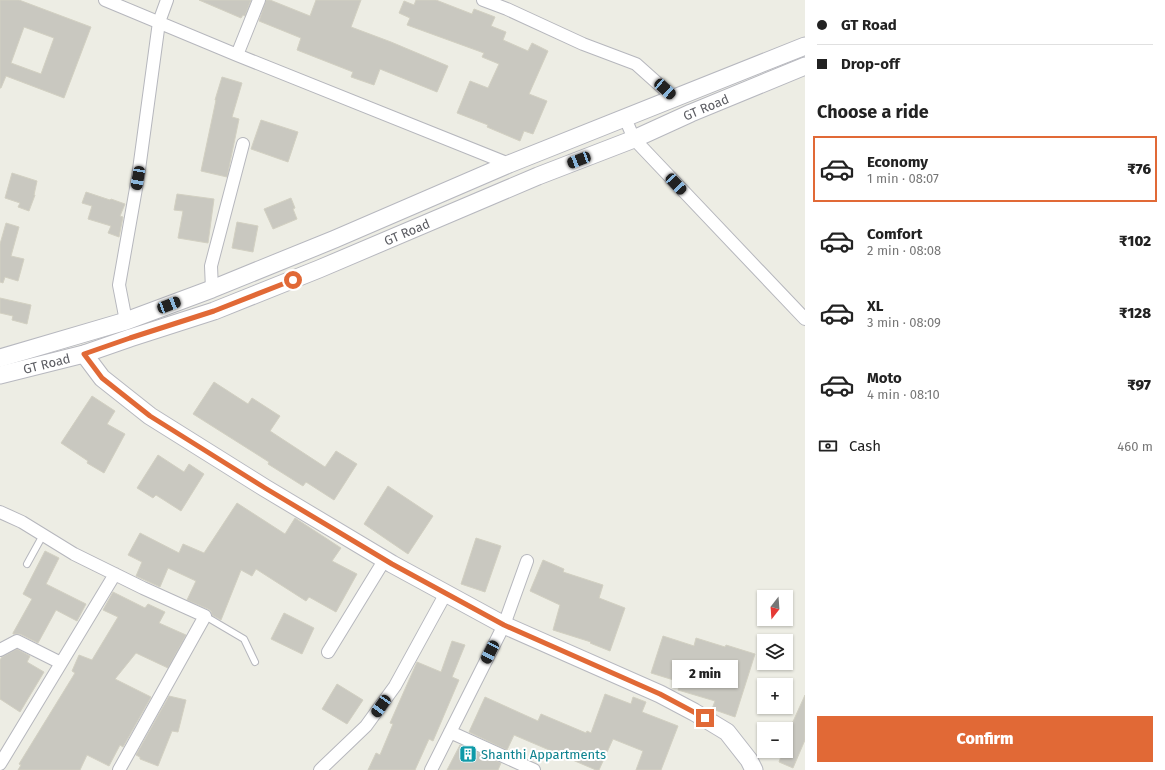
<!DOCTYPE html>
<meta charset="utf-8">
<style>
:root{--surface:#fff;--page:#f2f2f2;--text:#222;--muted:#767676;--line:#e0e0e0;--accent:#e16936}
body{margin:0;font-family:"Fira Sans",sans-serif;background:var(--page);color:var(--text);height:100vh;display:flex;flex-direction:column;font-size:15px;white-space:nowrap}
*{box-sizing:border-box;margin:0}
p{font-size:13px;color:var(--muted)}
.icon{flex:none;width:22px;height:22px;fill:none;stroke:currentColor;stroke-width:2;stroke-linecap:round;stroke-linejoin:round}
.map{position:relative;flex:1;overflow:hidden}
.panel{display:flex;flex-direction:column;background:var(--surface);width:360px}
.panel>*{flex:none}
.guide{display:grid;align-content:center;height:88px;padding:0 12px;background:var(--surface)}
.needle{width:26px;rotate:197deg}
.tools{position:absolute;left:757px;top:590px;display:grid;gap:8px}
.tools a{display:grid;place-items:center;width:36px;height:36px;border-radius:0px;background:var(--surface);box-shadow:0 1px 3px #0004;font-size:20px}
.end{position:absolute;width:18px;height:18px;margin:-9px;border:5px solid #e16936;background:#fff;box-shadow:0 0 0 2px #fff}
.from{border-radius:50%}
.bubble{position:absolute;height:28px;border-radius:0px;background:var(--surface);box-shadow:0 1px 3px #0004;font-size:13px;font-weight:800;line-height:28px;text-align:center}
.car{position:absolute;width:12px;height:24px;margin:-12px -6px;border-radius:5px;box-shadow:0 0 3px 1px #0007;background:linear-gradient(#222 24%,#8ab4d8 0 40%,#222 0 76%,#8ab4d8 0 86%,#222 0)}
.guide b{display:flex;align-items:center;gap:14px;height:38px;font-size:15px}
.guide b+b{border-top:1px solid var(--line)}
.guide i{width:10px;height:10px;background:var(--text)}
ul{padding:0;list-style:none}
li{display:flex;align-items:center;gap:12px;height:66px;margin:0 8px 6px;padding:0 4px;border:2px solid transparent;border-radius:0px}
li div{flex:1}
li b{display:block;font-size:15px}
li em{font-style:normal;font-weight:800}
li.current{border-color:var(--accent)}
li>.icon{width:36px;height:36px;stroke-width:1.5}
h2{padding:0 12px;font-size:18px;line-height:48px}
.pay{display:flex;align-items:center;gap:10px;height:44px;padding:0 12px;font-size:15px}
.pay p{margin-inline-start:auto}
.primary-button{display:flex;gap:8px;margin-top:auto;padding:8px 12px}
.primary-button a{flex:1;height:46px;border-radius:0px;background:var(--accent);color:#fff;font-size:16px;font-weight:800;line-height:46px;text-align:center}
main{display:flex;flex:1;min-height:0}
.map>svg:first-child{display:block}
.building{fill:#c9c8c0;stroke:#d2d0c2;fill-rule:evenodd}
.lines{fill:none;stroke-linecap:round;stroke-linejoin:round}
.lane-casing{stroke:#b6b7bd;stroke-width:8}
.street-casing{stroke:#b6b7bd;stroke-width:14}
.secondary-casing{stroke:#b7b8bf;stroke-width:19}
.lane{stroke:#fff;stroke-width:6}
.street{stroke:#fff;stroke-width:12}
.secondary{stroke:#fff;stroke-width:17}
.route{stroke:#e16936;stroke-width:5}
.labels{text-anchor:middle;stroke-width:4;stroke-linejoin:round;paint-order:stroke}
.street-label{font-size:13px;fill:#5c5d63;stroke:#fff}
.culture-label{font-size:13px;fill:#0d838f;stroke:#fff;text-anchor:start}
</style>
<main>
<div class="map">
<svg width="805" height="770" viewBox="0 0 805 770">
<rect width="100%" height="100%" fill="#edede4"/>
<path class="building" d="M0 0H19L91 27 64 98 6 76 1 88H0ZM24 27 54 38 41 74 11 63Z
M199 0H251L245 16 243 15 241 18Z
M266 0H270L310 16 316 0H361L351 27 391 42 448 66 437 92 380 69 374 85 351 77 353 72 297 50 301 38 259 21Z
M416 0H436L472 14 474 9 495 17 491 26 506 32 503 40 528 51 532 43 548 51 529 94 547 101 533 134 524 131 520 141 487 127 488 125 457 113 470 81 488 88 499 64 482 57 484 53 407 25 410 18 399 13 404 1 414 5Z
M222 77 242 83 232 117 239 119 227 177 201 171 216 100H215Z
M261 120 298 132 288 162 251 149Z
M12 173 37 181 34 195H35L29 211 18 207 20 203 5 198Z
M86 192 110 200 111 199 125 204 120 216 123 217 119 237 108 233 111 226 88 219 92 206 82 203Z
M177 194 214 199 208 243 178 238 183 211 174 210Z
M291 198 295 208 293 209 297 219 273 229 264 209Z
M237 222 258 226 253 252 232 248Z
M6 223 19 227 11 256 24 259 18 281 5 277 3 283 0 282V244Z
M0 298 31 305 27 324 12 320 13 316 0 313Z
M214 382 248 404 252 398 280 416 270 431 325 467 336 451 357 464 334 500 306 482 303 486 268 464 269 462 193 414Z
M92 396 115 411 107 424 125 434 104 473 87 463 88 461 61 443Z
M158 455 184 472 189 464 204 474 181 511 156 495 153 498 137 488Z
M388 486 433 516 408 554 364 524Z
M237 503 285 534 295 518 341 548 332 561 357 574 336 612 309 597 306 601 256 569 252 576 241 570 221 620 212 615 211 611 208 609 187 600 196 581 168 568 160 587 136 576 142 562 128 555 140 533 179 553 183 544 204 553Z
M476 538 501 546 485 592 461 584Z
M45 551 59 558 46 584 86 604 77 621 56 610 38 643 20 634H13V633L32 599 23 594Z
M543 560 564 569 563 572 603 585 599 598 625 608 610 651 590 643 591 642 553 630 560 605 530 591Z
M113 592 145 608 148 604 165 612 159 623 186 635 168 668 136 653 115 679 151 697 123 747 120 745 109 766 87 755 80 770H18L21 765 19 764 75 673 72 671 79 655 92 660 118 617 103 610Z
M284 613 314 628 302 654 271 639Z
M663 636 694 646 696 638 725 647 726 645 755 654 735 717 712 709 715 701 678 690 680 682 651 673Z
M452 641 465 645 452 677 459 680 433 741 429 739 415 770H368L376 753 380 755 393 724 390 723 417 662 441 672Z
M17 649 30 656 27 662 44 672 20 712 0 699V660L2 657Z
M337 684 363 700 347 724 322 709Z
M605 694 631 704 633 697 646 702 642 712 678 726 661 770H636L643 751 613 739 599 770H596L514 735 507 750 469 732 485 697 538 721 541 714 586 733 587 731 591 733Z
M805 695V740L793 768 779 762 783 751H786V737Z
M169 696 186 700 178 732 172 731 158 766 140 759V757L136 755Z
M460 745 501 763 498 770H447Z"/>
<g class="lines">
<defs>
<path id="lane" d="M27 564 43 535
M205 616 244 639 255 662"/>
<path id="street" d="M105 0 237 55 509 164
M483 0 507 9 583 44 636 64 674 98
M237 55 259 0
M625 118 634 139 805 319
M212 289 211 266 243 144
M126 321 119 285 138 177 159 22 167 0
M0 512 22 522 74 554 143 588 205 616 119 770
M0 650 17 641 61 663
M328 652 385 559
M450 732 534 770
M0 764 115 574
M320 770 366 726 395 686 446 593
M431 770 504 625 527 561"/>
<g id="secondary">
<path d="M84 354 102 378 150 416 265 488 392 564 504 625 660 694 694 712 727 732 749 760 754 770"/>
<path d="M0 358 126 321 212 289 335 239 509 164 805 46"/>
<path id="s1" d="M0 375 84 354 130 338 214 311 319 269 538 176 634 139 691 113 805 66"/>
</g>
</defs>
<use href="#lane" class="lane-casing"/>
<use href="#street" class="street-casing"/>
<use href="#secondary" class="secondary-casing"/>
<use href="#lane" class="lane"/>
<use href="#street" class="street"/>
<use href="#secondary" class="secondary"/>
</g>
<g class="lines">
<path class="route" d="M293 280 214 311 130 338 84 354 102 378 150 416 265 488 392 564 504 625 660 694 705 718"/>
</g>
<defs>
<symbol id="building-square" viewBox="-11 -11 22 22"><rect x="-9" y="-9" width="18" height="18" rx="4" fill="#0f9aa8" stroke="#fff"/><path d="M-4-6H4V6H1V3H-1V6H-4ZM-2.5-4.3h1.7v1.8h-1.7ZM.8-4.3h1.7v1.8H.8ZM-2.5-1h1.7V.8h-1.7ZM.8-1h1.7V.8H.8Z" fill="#fff"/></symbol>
</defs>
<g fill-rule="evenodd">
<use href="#building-square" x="458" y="744" width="20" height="20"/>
</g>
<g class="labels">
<g class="street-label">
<text dy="5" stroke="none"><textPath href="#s1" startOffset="756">GT Road</textPath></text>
<text dy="5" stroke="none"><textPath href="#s1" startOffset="432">GT Road</textPath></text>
<text dy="5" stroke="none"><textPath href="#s1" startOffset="48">GT Road</textPath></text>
</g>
<g class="culture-label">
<text x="481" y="759">Shanthi Appartments</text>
</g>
</g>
</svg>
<div class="tools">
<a><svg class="needle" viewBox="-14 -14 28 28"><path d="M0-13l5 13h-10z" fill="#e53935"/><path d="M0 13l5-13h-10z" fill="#767676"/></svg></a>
<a><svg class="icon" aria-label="layers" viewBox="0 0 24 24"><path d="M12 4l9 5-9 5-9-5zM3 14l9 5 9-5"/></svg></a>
<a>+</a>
<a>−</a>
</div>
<i class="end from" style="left:293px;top:280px"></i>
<i class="end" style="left:705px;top:718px"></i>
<div class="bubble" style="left:672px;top:660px;width:66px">2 min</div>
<i class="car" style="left:665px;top:89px;rotate:132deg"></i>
<i class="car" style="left:579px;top:160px;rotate:249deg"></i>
<i class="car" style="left:138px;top:178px;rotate:190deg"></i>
<i class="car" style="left:676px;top:184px;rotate:137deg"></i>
<i class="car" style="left:169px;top:305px;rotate:69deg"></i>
<i class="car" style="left:490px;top:652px;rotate:207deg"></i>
<i class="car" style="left:381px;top:706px;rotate:215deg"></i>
</div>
<section class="panel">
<div class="guide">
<b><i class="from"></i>GT Road</b>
<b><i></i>Drop-off</b>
</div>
<h2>Choose a ride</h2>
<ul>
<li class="current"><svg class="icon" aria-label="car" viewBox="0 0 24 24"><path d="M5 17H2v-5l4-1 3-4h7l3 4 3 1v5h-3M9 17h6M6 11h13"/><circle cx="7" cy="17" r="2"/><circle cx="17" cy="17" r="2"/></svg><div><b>Economy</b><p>1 min · 08:07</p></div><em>₹76</em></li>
<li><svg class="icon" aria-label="car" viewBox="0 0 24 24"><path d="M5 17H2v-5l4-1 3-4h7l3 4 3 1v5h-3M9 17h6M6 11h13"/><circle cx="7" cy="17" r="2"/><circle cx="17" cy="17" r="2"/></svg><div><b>Comfort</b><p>2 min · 08:08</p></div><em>₹102</em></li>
<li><svg class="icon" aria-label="car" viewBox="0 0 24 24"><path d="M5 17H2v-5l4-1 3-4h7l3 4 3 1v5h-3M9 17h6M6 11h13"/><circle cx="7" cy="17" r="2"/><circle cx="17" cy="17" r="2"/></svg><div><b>XL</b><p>3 min · 08:09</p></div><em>₹128</em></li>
<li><svg class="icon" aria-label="car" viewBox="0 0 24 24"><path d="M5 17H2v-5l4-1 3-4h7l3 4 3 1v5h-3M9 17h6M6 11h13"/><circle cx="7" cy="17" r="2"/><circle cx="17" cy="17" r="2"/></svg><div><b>Moto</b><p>4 min · 08:10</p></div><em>₹97</em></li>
</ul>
<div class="pay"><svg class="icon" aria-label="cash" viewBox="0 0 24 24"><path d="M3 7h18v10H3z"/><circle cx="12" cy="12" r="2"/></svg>Cash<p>460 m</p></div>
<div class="primary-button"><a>Confirm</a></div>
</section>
</main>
